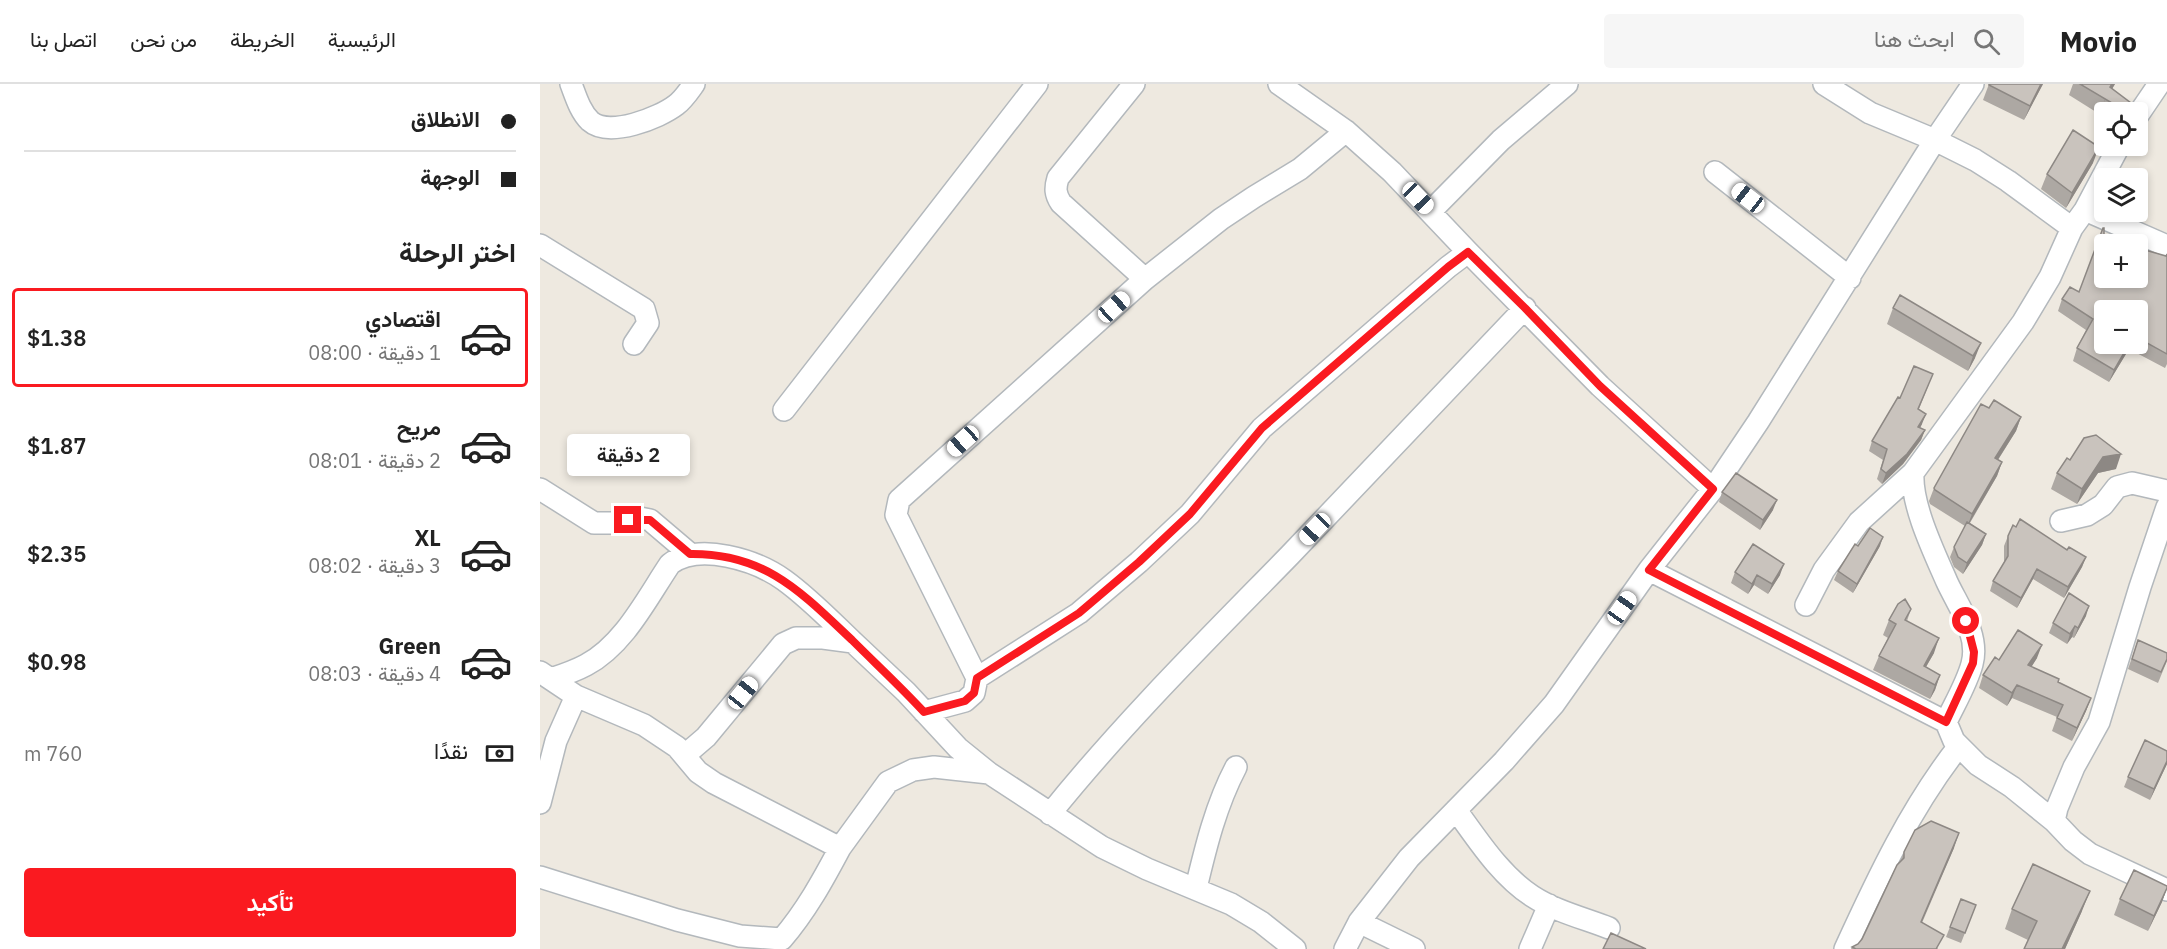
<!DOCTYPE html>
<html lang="ar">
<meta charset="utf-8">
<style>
:root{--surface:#fff;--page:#f6f6f6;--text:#222;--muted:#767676;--line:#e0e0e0;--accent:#fa1a20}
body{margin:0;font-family:"IBM Plex Sans",Vazirmatn,sans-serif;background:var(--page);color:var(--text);direction:rtl;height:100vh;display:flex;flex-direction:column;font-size:22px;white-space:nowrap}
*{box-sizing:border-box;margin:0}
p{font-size:20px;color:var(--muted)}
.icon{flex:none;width:33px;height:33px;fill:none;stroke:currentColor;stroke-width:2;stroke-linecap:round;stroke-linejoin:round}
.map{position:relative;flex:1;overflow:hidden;direction:ltr}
.sheet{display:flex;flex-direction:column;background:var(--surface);width:540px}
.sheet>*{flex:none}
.banner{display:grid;align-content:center;height:132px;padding:0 24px;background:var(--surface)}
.buttons{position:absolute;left:1554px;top:18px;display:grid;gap:12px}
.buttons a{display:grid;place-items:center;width:54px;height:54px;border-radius:6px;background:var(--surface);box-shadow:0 3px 9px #0003;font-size:30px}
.end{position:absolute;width:27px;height:27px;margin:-14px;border:8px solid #fa1a20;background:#fff;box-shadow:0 0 0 3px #fff}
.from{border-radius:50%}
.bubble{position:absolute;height:42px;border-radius:6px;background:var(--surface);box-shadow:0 3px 9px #0003;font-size:20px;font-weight:600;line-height:42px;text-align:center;direction:rtl}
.car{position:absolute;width:18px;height:36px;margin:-18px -9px;border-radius:8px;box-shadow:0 0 4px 2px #0007;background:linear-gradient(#fff 24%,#345 0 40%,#fff 0 76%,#345 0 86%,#fff 0)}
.banner b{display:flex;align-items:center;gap:21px;height:57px;font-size:22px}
.banner b+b{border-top:2px solid var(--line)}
.banner i{width:15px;height:15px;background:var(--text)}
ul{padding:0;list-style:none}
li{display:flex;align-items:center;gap:18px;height:99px;margin:0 12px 9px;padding:0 12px;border:3px solid transparent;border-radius:6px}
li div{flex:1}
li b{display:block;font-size:22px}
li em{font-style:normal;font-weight:600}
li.active{border-color:var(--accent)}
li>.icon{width:54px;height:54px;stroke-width:1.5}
h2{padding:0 24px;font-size:27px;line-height:72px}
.pay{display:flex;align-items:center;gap:15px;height:66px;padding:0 24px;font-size:22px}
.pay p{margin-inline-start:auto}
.cta{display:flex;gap:12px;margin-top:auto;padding:12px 24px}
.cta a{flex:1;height:69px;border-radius:6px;background:var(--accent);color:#fff;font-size:24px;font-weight:600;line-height:69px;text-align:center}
header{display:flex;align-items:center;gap:36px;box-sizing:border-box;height:84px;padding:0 30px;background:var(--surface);border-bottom:2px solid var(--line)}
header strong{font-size:28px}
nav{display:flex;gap:33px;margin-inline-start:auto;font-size:21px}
.search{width:420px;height:54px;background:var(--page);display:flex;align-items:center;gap:15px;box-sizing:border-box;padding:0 21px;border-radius:6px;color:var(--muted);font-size:22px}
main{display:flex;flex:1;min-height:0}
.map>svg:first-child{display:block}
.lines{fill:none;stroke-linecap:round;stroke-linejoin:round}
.minor-casing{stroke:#b3b8bc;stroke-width:24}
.minor{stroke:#fff;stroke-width:21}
.wall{fill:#ada8a3;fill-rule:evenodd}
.shaded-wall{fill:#8d8884}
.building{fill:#c9c3bd;stroke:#8d8884;stroke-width:1.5}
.route{stroke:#fa1a20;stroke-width:8}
</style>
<header>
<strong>Movio</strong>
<div class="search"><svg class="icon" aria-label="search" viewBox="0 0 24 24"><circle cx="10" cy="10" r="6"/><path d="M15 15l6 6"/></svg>ابحث هنا</div>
<nav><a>الرئيسية</a><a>الخريطة</a><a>من نحن</a><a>اتصل بنا</a></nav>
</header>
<main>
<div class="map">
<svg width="1627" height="865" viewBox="0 0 1627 865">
<rect width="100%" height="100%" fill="#eee9e0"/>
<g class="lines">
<defs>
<path id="minor" d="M31 0C36 13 40 27 50 37 69 54 119 34 136 21 143 16 149 7 154 0
M594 0 518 94C515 104 515 110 521 119L605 195
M739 0 806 47 852 88 928 168 1060 302 1173 405
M1284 0 1330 29 1395 56 1435 76 1468 97 1532 144 1545 126 1579 62
M1598 31 1619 0
M1175 88 1310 194
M1545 126 1627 162
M891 127 961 56 1027 0
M0 161 104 225 108 239 94 260
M244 326 497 0
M0 405 54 439H71L100 434 110 436 150 470
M1521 437 1547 431 1563 421 1577 403 1592 399 1627 407
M1109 486 1406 638C1415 619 1427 599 1432 580 1440 551 1418 522 1407 498 1394 468 1371 421 1373 389L1483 238 1510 193 1532 144
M1266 521 1284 486 1319 438 1373 389
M0 588 36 612 104 641 137 663 158 688 174 699 300 764 348 698 373 686 394 683 449 689
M437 594 539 529 599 478 650 430 722 344 908 183 928 168
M11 595C23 591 35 587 46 581 84 561 107 514 130 480 159 458 216 476 244 496 269 514 291 537 313 558
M384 628 425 617 434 609 437 594 356 431 359 416 605 195 681 135 714 113 760 85 806 47
M1406 638 1414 657 1438 681 1472 703 1514 737 1533 757 1550 770 1627 806
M145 671 166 653 243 560 256 554H283L313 558 366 608 418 664 449 689 562 763 607 785 691 820 721 838 755 865
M0 719 16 657 36 612
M916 726C938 756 960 791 992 812 1015 827 1043 834 1069 844
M510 730C584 638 668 555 750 471 829 389 906 306 985 224
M1514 737 1517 724 1534 683 1559 638 1600 503 1627 423
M0 793 137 836 200 852 242 855C266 827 283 796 300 764
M656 804C666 762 676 721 696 683
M819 838 874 865
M805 865 819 838 869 774 964 677 1014 620 1109 486 1173 405 1218 338 1395 56 1433 0
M990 865 1009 821
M1305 865C1337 795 1371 723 1419 662"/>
</defs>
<use href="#minor" class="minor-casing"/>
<use href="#minor" class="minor"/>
</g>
<path class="wall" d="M1449 0H1503L1484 36 1443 16Z
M1533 0H1575L1572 5 1590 28H1564V33L1529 11Z
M1553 79 1526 124 1501 105 1507 90Z
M1627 170V280L1625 284 1589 265 1569 298 1533 277 1537 264 1546 246 1518 227 1522 215 1539 208 1564 194 1626 172ZM1598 226V260H1564Z
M1360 211 1435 274 1428 287 1347 240 1353 224Z
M1389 300 1379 325 1382 340 1380 344 1385 346 1381 356 1363 380 1342 400 1337 395 1343 376 1329 367 1332 357 1360 314Z
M1449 324 1481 333 1476 347 1458 376 1462 378 1457 392 1430 439 1446 450 1442 461 1423 490 1414 483 1410 473 1414 463 1425 442 1390 420 1389 417 1394 404Z
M1530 376 1576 385 1558 389 1537 420 1511 405 1517 389Z
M1182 408 1233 426 1220 446 1179 418Z
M1468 452 1527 466 1546 473 1542 483 1524 514 1493 495 1477 524 1450 507 1453 497 1464 478V462Z
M1340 462 1313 509 1294 496 1298 487Z
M1195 488 1240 491 1228 510 1214 501 1208 510 1191 499Z
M1371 525 1367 537 1394 569 1386 583 1400 591 1395 606 1390 615 1333 586 1339 572 1348 554 1343 551 1349 536Z
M1546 532 1534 554 1532 553 1527 560 1509 549 1513 539Z
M1598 556 1627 577 1618 599 1588 585Z
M1497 574 1491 583 1518 598 1551 614 1546 627 1532 657 1512 647 1517 633 1472 614 1467 622 1439 604 1443 591 1459 576Z
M1627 667V680L1610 716 1584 703 1588 693Z
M1414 764 1382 839 1398 865H1311L1312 863 1318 860 1322 855 1360 778 1364 768Z
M1627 804 1622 818 1608 847 1574 831 1580 815Z
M1421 815 1436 821 1421 859 1406 853Z
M1472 825 1542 827 1525 865H1484L1488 856 1465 845Z"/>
<path class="shaded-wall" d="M1501 0H1503L1484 36 1490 22Z
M1572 0H1575L1564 18 1570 3Z
M1559 63 1553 79 1526 124 1532 109Z
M1441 259 1435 274 1428 287 1433 272Z
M1589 260H1590L1589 265 1569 298 1574 286Z
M1386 330 1382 340 1375 353 1378 343Z
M1481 333 1476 347 1450 388 1455 374Z
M1385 346 1381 356 1363 380 1342 400 1346 389Z
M1581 370 1576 385 1558 389 1537 420 1542 405 1563 373Z
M1462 378 1457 392 1427 443 1432 430Z
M1237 416 1233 426 1220 446 1223 436Z
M1446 450 1442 461 1423 490 1427 479Z
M1343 453 1340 462 1313 509 1317 500Z
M1546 473 1542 483 1524 514 1528 503Z
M1244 480 1240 491 1228 510 1232 500Z
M1497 485 1493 495 1477 524 1481 514Z
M1217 491 1214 501 1208 510 1212 500Z
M1549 522 1546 532 1534 554 1538 544Z
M1535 542 1532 553 1527 560 1530 550Z
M1399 554 1394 569 1380 593 1384 582Z
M1502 561 1497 574 1484 595 1488 581Z
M1400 591 1395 606 1390 615 1395 601Z
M1477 601 1472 614 1467 622 1472 609Z
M1551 614 1546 627 1532 657 1537 644Z
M1627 677V680L1610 716 1614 705Z
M1419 749 1414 764 1375 853 1381 838Z
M1627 804 1622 818 1608 847 1614 832Z
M1550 807 1542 827 1525 865H1522Z"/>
<path class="building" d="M1449 0H1501L1490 22 1449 1Z
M1540 0H1572L1570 3 1591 19 1592 22 1587 28Z
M1533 46 1559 63 1532 109 1507 90Z
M1563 144H1564V159L1568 160H1564V194H1598V164L1626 172 1627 170V270L1598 254V226H1564V260H1589L1574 286 1537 264 1553 235 1522 215 1530 203 1539 208Z
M1360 211 1441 259 1433 272 1353 224Z
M1374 282 1393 290 1378 325 1386 330 1378 343 1385 346 1367 370 1346 389 1341 385 1347 365 1332 357 1358 313 1360 314Z
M1454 316 1481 333 1455 374 1462 378 1432 430 1395 406 1394 404 1441 320 1449 324Z
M1556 351 1581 370 1563 373 1542 405 1517 389 1527 374 1530 376 1544 354Z
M1196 389 1237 416 1223 436 1182 408Z
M1480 435 1527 466 1529 463 1546 473 1528 503 1497 485 1481 514 1453 497 1468 472V452L1473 441 1476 443Z
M1427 438 1446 450 1427 479 1418 473 1414 463Z
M1330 444 1343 453 1317 500 1298 487 1315 460 1318 462Z
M1213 460 1244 480 1232 500 1217 491 1212 500 1195 488Z
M1529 509 1549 522 1538 544 1535 542 1530 550 1513 539Z
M1365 515 1371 525 1365 536 1399 554 1384 582 1400 591 1395 601 1339 572 1356 540 1349 536 1358 520Z
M1478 546 1502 561 1488 581 1519 595 1518 598 1551 614 1537 644 1517 634 1523 621 1477 601 1472 609 1443 591 1455 573 1459 576Z
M1598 556 1627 569V575L1621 588 1592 575Z
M1605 656 1627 667V677L1614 705 1588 693Z
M1391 737 1419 749 1381 838 1404 851 1396 865H1316L1312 863 1318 860 1322 855 1357 781 1364 774V768L1375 746Z
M1493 780 1550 807 1522 865H1484L1497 837 1472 825Z
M1594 786 1627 802V804L1614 832 1580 815Z
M1421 815 1436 821 1425 849 1410 843Z
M1071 849 1106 865H1063Z"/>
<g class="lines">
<path class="route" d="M88 436H110L150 470C225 469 261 508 312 556 336 580 361 603 384 628L425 617 434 609 437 594 539 529 599 478 650 430 722 344 908 183 928 168 985 224 1060 302 1173 405 1109 486 1406 638 1433 579 1434 568 1426 537"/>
</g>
</svg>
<div class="buttons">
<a><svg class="icon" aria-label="locate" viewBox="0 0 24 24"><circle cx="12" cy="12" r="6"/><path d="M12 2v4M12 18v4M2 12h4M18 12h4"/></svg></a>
<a><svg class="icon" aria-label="layers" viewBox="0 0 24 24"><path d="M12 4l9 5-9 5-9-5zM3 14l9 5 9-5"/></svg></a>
<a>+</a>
<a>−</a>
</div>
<i class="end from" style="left:1426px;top:537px"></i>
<i class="end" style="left:88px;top:436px"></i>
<div class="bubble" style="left:27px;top:350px;width:123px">2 دقيقة</div>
<i class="car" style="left:878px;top:114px;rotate:136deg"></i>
<i class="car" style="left:1208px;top:114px;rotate:308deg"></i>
<i class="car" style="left:574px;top:223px;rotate:48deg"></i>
<i class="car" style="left:423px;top:357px;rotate:228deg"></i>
<i class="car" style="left:775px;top:445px;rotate:224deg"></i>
<i class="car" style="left:1082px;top:524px;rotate:35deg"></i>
<i class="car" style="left:203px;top:609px;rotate:39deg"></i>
</div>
<section class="sheet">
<div class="banner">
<b><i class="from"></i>الانطلاق</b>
<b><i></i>الوجهة</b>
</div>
<h2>اختر الرحلة</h2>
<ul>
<li class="active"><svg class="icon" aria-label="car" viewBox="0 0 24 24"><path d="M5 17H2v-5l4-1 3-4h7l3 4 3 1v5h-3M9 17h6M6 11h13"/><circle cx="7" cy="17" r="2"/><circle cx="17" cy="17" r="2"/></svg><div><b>اقتصادي</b><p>1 دقيقة · 08:00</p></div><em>$1.38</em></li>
<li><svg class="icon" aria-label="car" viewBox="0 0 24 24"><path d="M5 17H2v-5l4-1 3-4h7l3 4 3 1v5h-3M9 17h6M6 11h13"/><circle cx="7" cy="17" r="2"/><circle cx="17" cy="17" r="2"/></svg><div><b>مريح</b><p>2 دقيقة · 08:01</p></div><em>$1.87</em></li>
<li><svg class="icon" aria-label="car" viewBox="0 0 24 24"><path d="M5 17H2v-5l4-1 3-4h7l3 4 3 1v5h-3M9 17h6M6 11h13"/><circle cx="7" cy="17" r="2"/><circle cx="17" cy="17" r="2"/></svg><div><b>XL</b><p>3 دقيقة · 08:02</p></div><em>$2.35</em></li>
<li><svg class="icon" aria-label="car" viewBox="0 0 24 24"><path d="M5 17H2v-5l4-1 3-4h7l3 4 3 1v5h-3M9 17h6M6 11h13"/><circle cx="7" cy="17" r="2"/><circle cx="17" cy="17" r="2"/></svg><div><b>Green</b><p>4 دقيقة · 08:03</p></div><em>$0.98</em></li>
</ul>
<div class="pay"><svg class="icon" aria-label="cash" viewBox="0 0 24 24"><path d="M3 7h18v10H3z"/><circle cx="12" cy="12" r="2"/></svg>نقدًا<p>760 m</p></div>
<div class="cta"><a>تأكيد</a></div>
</section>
</main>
